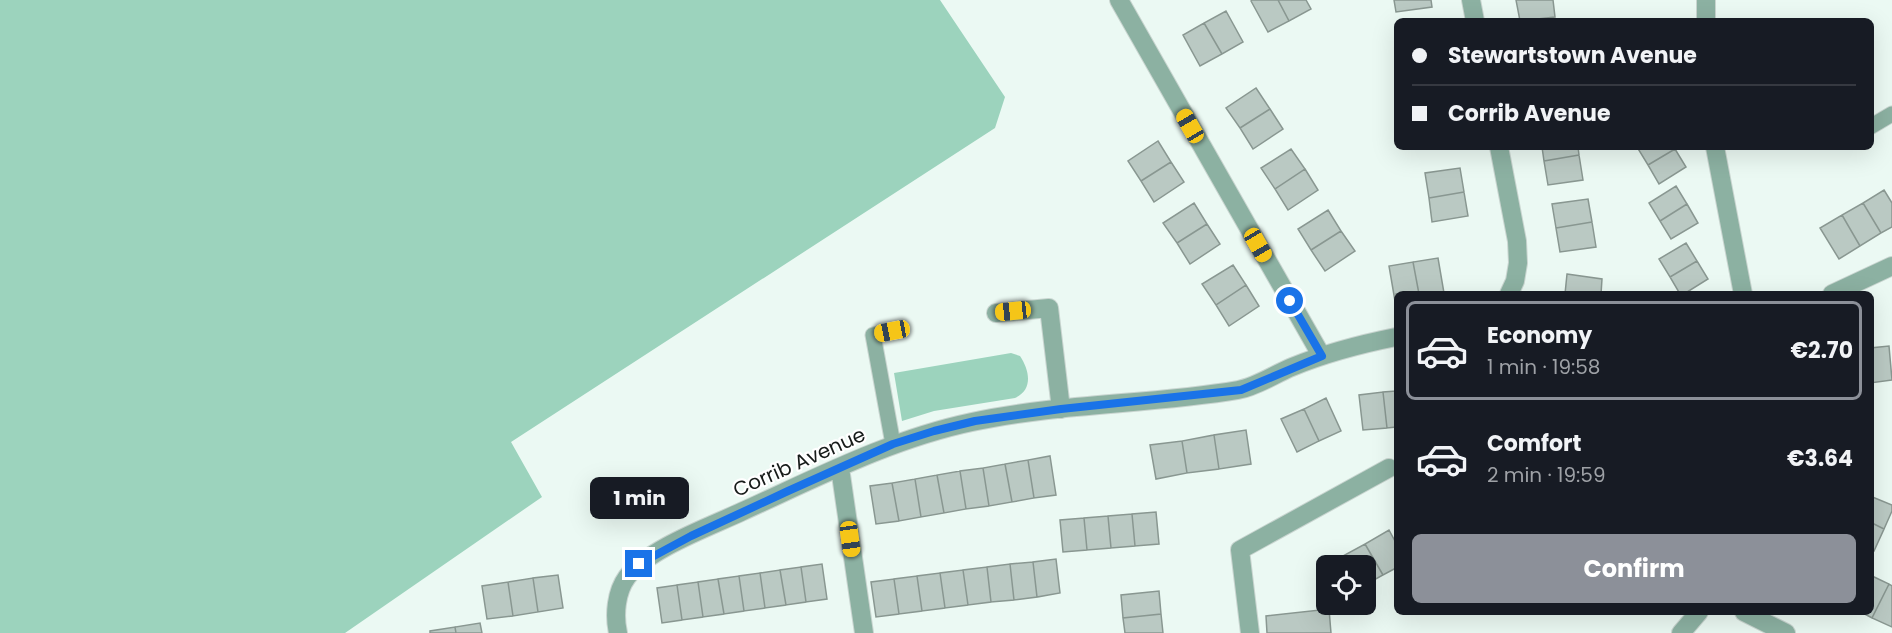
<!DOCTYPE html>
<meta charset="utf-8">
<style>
:root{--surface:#171b24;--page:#242831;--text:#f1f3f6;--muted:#9ea1a6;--line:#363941;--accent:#8c9099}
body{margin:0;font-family:Poppins,sans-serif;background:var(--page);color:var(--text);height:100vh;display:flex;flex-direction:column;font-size:22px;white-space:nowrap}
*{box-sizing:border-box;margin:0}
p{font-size:20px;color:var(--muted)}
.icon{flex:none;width:33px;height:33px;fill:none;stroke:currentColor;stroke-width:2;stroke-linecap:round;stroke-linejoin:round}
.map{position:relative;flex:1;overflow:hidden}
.sheet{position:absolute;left:1394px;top:291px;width:480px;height:324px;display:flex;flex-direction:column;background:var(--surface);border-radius:9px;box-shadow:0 6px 24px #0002}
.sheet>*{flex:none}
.hud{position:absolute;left:1394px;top:18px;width:480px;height:132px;border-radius:9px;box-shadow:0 6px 24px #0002;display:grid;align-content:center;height:132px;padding:0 18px;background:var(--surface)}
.buttons{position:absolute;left:1316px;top:555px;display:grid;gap:12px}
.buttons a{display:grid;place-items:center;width:60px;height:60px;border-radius:9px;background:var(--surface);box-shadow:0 6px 24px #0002;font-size:30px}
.end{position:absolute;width:27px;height:27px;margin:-14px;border:8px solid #1a73e8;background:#fff;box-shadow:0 0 0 3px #fff}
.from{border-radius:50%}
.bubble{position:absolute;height:42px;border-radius:9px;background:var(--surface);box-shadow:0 6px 24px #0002;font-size:20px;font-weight:700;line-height:42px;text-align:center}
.car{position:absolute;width:18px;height:36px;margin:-18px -9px;border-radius:8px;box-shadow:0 0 4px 2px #0007;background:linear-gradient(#f5c518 24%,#345 0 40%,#f5c518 0 76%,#345 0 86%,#f5c518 0)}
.hud b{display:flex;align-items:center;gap:21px;height:57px;font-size:22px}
.hud b+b{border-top:2px solid var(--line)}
.hud i{width:15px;height:15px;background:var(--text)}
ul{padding:10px 0 0;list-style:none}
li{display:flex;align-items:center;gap:18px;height:99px;margin:0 12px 9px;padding:0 6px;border:3px solid transparent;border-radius:9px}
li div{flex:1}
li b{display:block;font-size:22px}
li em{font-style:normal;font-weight:700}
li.on{border-color:var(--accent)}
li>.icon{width:54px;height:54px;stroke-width:1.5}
.action{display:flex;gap:12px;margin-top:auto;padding:12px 18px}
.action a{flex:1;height:69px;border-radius:9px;background:var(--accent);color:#fff;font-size:24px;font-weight:700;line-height:69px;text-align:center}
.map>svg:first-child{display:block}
.green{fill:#9cd3bd}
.building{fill:#bac9c3;stroke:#899791;stroke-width:1.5}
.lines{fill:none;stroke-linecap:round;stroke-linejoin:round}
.service-casing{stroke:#c9d5d0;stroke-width:17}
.minor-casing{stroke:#c9d5d0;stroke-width:20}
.service{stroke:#8cb1a2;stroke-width:15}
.minor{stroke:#8cb1a2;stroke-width:18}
.route{stroke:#1a73e8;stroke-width:8}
.labels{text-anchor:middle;stroke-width:4.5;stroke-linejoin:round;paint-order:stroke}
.street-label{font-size:20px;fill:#161b19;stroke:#fff}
</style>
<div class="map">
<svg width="1892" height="633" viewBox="0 0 1892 633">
<rect width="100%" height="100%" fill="#ebf9f3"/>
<path class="green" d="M0 0H940L1005 97 995 128 511 442 542 497 345 633H0Z
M1011 353 1020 356C1030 371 1033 390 1015 398L934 411 902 421 894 373Z"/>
<path class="building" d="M1252 0H1278L1289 21 1268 32 1251 1Z
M1278 0H1306L1311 9 1289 21Z
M1394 0H1431L1432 7 1396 12Z
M1516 0H1553L1555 17 1520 21Z
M1226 11 1243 42 1222 54 1204 23Z
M1204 23 1222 54 1200 66 1183 35Z
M1256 88 1270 109 1240 128 1226 108Z
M1270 109 1283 129 1253 149 1240 128Z
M1158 141 1171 162 1141 181 1128 161Z
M1542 147H1578L1579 155 1544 161Z
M1637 147H1674L1675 149 1648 165Z
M1291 149 1305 169 1275 189 1261 168Z
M1675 149 1686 167 1659 184 1648 165Z
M1579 155 1583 180 1548 185 1544 161Z
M1171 162 1184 182 1154 202 1141 181Z
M1460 168 1464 192 1429 198 1425 173Z
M1305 169 1318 190 1288 210 1275 189Z
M1676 186 1687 204 1660 221 1649 203Z
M1884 190 1892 203V227L1881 233 1863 203Z
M1464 192 1468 216 1432 222 1429 198Z
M1588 199 1592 222 1556 228 1552 204Z
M1194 203 1207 224 1177 243 1163 223Z
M1863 203 1881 233 1860 246 1842 215Z
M1687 204 1698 223 1671 239 1660 221Z
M1328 210 1341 231 1311 250 1298 229Z
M1842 215 1860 246 1839 259 1820 228Z
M1592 222 1596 247 1560 252 1556 228Z
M1207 224 1220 244 1190 264 1177 243Z
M1341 231 1355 251 1325 271 1311 250Z
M1686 243 1697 261 1670 277 1659 259Z
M1438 258 1444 293 1419 294 1413 262Z
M1697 261 1708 279 1684 294H1680L1670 277Z
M1413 262 1419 294H1396L1395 301 1389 266Z
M1233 265 1246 285 1216 305 1202 284Z
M1567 274 1602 279 1601 294H1565Z
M1246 285 1259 306 1229 326 1216 305Z
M1889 346 1892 380 1870 383V348Z
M1396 391V427L1387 428 1383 392Z
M1383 392 1387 428 1363 430 1359 395Z
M1326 398 1341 431 1319 441 1304 409Z
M1304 409 1319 441 1297 452 1281 419Z
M1246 430 1251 464 1219 469 1214 435Z
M1214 435 1219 469 1187 473 1182 441Z
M1182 441 1187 473 1156 479 1150 445Z
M1050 456 1056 495 1034 498 1028 460Z
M1028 460 1034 498 1012 502 1005 464Z
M1005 464 1012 502 989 506 983 468Z
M983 468 989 506 966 509 960 471Z
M960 471 966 509 944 513 937 475Z
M937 475 944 513 921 517 915 479Z
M915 479 921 517 899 521 892 483Z
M892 483 899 521 876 524 870 486Z
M1870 496 1892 505V511L1884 529 1870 522Z
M1156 512 1159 544 1135 546 1132 514Z
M1132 514 1135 546 1111 548 1108 516Z
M1108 516 1111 548 1087 550 1084 518Z
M1084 518 1087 550 1063 552 1060 520Z
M1870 522 1884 529 1874 551 1870 549Z
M1389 530 1396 543V568L1383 575 1365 544Z
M1365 544 1383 575 1365 585V566H1345L1341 557Z
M1341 557 1345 566H1326V587L1317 571Z
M1056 559 1060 593 1037 597 1033 562Z
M1033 562 1037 597 1014 600 1010 564Z
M822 564 827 599 806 602 801 567Z
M1010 564 1014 600 991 602 987 567Z
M801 567 806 602 786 605 780 570Z
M987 567 991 602 968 605 963 570Z
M780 570 786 605 765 608 760 573Z
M963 570 968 605 945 608 940 573Z
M760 573 765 608 744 611 739 576Z
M940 573 945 608 922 611 917 576Z
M558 575 563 608 538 612 533 578Z
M1870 575 1889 584 1872 618 1861 612H1870Z
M739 576 744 611 724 614 718 579Z
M917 576 922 611 899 614 894 579Z
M533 578 538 612 513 616 508 582Z
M718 579 724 614 703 617 698 582Z
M894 579 899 614 876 617 871 582Z
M508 582 513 616 487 619 482 586Z
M698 582 703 617 682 620 677 585Z
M1889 584 1892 586V627L1872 618Z
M677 585 682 620 662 623 657 588Z
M1159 591 1161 614 1123 618 1121 595Z
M1329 609 1331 633H1267L1266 616Z
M1161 614 1163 633H1125L1123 618Z
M480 623 482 633H456L455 627Z
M455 627 456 633H430V631Z"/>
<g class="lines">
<defs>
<path id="service" d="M1870 127 1892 114
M892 331 873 335 893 444"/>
<path id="minor" d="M1119 0 1321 355
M1471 0 1475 21
M1706 0V21
M1499 147 1517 241 1518 263 1515 281 1509 294
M1715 147 1743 294
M1832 294 1892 266
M996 313 1049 308 1061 409
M840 468 864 633
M1744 612 1786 633
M618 633C614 615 616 592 627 577 648 549 709 527 741 512 816 478 891 439 972 422 1060 403 1150 405 1238 390 1256 387 1275 374 1292 367 1326 353 1361 344 1396 337
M1250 633 1240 550 1389 468
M1681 633 1699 612"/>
</defs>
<use href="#service" class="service-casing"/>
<use href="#minor" class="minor-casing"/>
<use href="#service" class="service"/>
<use href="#minor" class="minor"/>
</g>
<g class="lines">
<path class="route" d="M639 564 691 536 788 491 893 444 934 431 975 421 1061 409 1241 390 1322 356 1290 301"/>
</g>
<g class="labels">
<g class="street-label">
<text transform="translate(799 462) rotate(-24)" y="7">Corrib Avenue</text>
</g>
</g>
</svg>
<div class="buttons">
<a><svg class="icon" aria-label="locate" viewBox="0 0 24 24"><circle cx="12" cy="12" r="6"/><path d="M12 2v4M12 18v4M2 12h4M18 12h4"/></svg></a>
</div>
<i class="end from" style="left:1290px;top:301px"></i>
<i class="end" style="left:639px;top:564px"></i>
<div class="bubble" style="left:590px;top:477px;width:99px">1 min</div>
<i class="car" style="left:1190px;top:126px;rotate:330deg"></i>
<i class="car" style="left:1258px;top:245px;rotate:150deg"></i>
<i class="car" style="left:1013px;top:311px;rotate:264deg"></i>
<i class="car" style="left:892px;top:331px;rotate:259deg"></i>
<i class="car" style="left:850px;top:539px;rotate:172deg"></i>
<div class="hud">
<b><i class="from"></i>Stewartstown Avenue</b>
<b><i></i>Corrib Avenue</b>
</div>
<section class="sheet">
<ul>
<li class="on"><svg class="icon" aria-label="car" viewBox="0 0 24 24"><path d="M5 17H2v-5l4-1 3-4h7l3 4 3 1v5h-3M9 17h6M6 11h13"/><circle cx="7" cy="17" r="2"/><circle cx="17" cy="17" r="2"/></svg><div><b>Economy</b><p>1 min · 19:58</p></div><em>€2.70</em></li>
<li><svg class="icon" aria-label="car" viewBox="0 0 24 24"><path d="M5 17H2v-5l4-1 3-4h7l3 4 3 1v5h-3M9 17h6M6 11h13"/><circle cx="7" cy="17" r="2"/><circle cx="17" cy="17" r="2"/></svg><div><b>Comfort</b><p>2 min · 19:59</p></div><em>€3.64</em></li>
</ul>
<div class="action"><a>Confirm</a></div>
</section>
</div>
